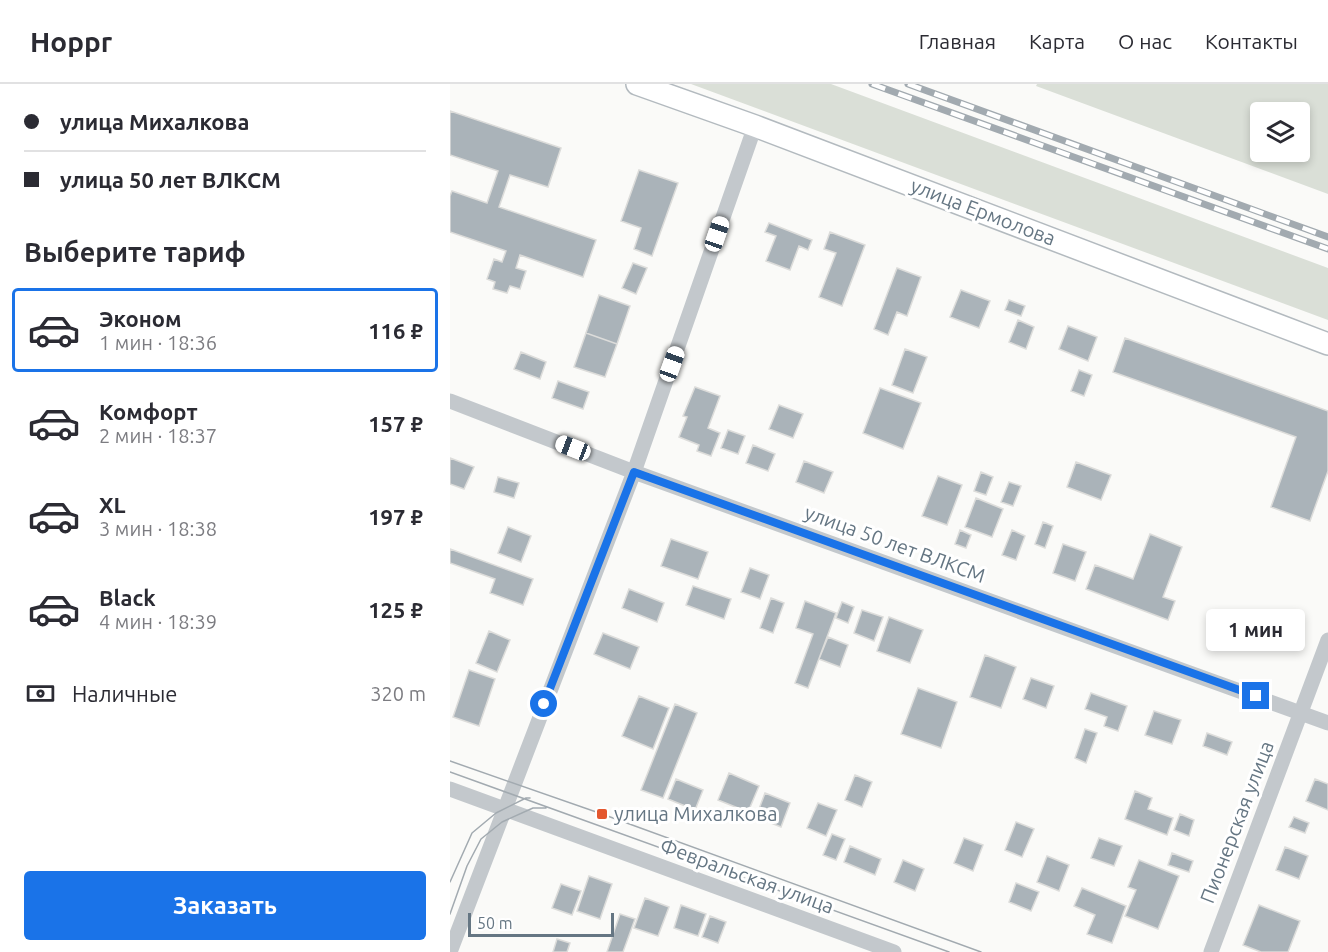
<!DOCTYPE html>
<html lang="ru">
<meta charset="utf-8">
<style>
:root{--surface:#fff;--page:#f2f2f3;--text:#2b2b33;--muted:#7c7c81;--line:#e1e1e2;--accent:#1a73e8}
body{margin:0;font-family:Ubuntu,sans-serif;background:var(--page);color:var(--text);height:100vh;display:flex;flex-direction:column;font-size:22px;white-space:nowrap}
*{box-sizing:border-box;margin:0}
p{font-size:20px;color:var(--muted)}
.icon{flex:none;width:33px;height:33px;fill:none;stroke:currentColor;stroke-width:2;stroke-linecap:round;stroke-linejoin:round}
.map{position:relative;flex:1;overflow:hidden}
.details{display:flex;flex-direction:column;background:var(--surface);width:450px}
.details>*{flex:none}
.hud{display:grid;align-content:center;height:132px;padding:0 24px;background:var(--surface)}
.fabs{position:absolute;left:800px;top:18px;display:grid;gap:12px}
.fabs a{display:grid;place-items:center;width:60px;height:60px;border-radius:6px;background:var(--surface);box-shadow:0 3px 9px #0003;font-size:30px}
.scale{position:absolute;left:18px;bottom:15px;width:146px;box-sizing:border-box;padding-left:6px;border:3px solid #657683;border-top:0;font-size:16px;line-height:21px;white-space:nowrap;color:#657683;-webkit-text-stroke:4px #fff;paint-order:stroke}
.end{position:absolute;width:27px;height:27px;margin:-14px;border:8px solid #1a73e8;background:#fff;box-shadow:0 0 0 3px #fff}
.from{border-radius:50%}
.bubble{position:absolute;height:42px;border-radius:6px;background:var(--surface);box-shadow:0 3px 9px #0003;font-size:20px;font-weight:700;line-height:42px;text-align:center}
.car{position:absolute;width:18px;height:36px;margin:-18px -9px;border-radius:8px;box-shadow:0 0 4px 2px #0007;background:linear-gradient(#fff 24%,#345 0 40%,#fff 0 76%,#345 0 86%,#fff 0)}
.hud b{display:flex;align-items:center;gap:21px;height:57px;font-size:22px}
.hud b+b{border-top:2px solid var(--line)}
.hud i{width:15px;height:15px;background:var(--text)}
ul{padding:0;list-style:none}
li{display:flex;align-items:center;gap:18px;height:84px;margin:0 12px 9px;padding:0 12px;border:3px solid transparent;border-radius:6px}
li div{flex:1}
li b{display:block;font-size:22px}
li em{font-style:normal;font-weight:700}
li.current{border-color:var(--accent)}
li>.icon{width:54px;height:54px;stroke-width:1.5}
h2{padding:0 24px;font-size:27px;line-height:72px}
.pay{display:flex;align-items:center;gap:15px;height:66px;padding:0 24px;font-size:22px}
.pay p{margin-inline-start:auto}
.action{display:flex;gap:12px;margin-top:auto;padding:12px 24px}
.action a{flex:1;height:69px;border-radius:6px;background:var(--accent);color:#fff;font-size:24px;font-weight:700;line-height:69px;text-align:center}
header{display:flex;align-items:center;gap:36px;box-sizing:border-box;height:84px;padding:0 30px;background:var(--surface);border-bottom:2px solid var(--line)}
header strong{font-size:28px}
nav{display:flex;gap:33px;margin-inline-start:auto;font-size:21px}
main{display:flex;flex:1;min-height:0}
.map>svg:first-child{display:block}
.green{fill:#dadfd7;fill-rule:evenodd}
.building{fill:#aab3b9;stroke:#dcdcda;stroke-width:1.5}
.lines{fill:none;stroke-linecap:round;stroke-linejoin:round}
.secondary-casing{stroke:#b3babf;stroke-width:24}
.street{stroke:#c3c8cc;stroke-width:15}
.secondary{stroke:#fff;stroke-width:21}
.tram{stroke:#a2aab0;stroke-width:1.5}
.rail-casing{stroke:#a2aab0;stroke-width:7}
.rail{stroke:#fff;stroke-width:4.5;stroke-dasharray:14;stroke-linecap:butt}
.route{stroke:#1a73e8;stroke-width:8}
.poi-dot{fill:#e4572e;stroke:#fff;stroke-width:2}
.labels{text-anchor:middle;stroke-width:6;stroke-linejoin:round;paint-order:stroke}
.street-label{font-size:20px;fill:#657683;stroke:#fff}
.poi-label{font-size:20px;fill:#657683;stroke:#fff;text-anchor:start}
</style>
<header>
<strong>Hoppr</strong>
<nav><a>Главная</a><a>Карта</a><a>О нас</a><a>Контакты</a></nav>
</header>
<main>
<section class="details">
<div class="hud">
<b><i class="from"></i>улица Михалкова</b>
<b><i></i>улица 50 лет ВЛКСМ</b>
</div>
<h2>Выберите тариф</h2>
<ul>
<li class="current"><svg class="icon" aria-label="car" viewBox="0 0 24 24"><path d="M5 17H2v-5l4-1 3-4h7l3 4 3 1v5h-3M9 17h6M6 11h13"/><circle cx="7" cy="17" r="2"/><circle cx="17" cy="17" r="2"/></svg><div><b>Эконом</b><p>1 мин · 18:36</p></div><em>116 ₽</em></li>
<li><svg class="icon" aria-label="car" viewBox="0 0 24 24"><path d="M5 17H2v-5l4-1 3-4h7l3 4 3 1v5h-3M9 17h6M6 11h13"/><circle cx="7" cy="17" r="2"/><circle cx="17" cy="17" r="2"/></svg><div><b>Комфорт</b><p>2 мин · 18:37</p></div><em>157 ₽</em></li>
<li><svg class="icon" aria-label="car" viewBox="0 0 24 24"><path d="M5 17H2v-5l4-1 3-4h7l3 4 3 1v5h-3M9 17h6M6 11h13"/><circle cx="7" cy="17" r="2"/><circle cx="17" cy="17" r="2"/></svg><div><b>XL</b><p>3 мин · 18:38</p></div><em>197 ₽</em></li>
<li><svg class="icon" aria-label="car" viewBox="0 0 24 24"><path d="M5 17H2v-5l4-1 3-4h7l3 4 3 1v5h-3M9 17h6M6 11h13"/><circle cx="7" cy="17" r="2"/><circle cx="17" cy="17" r="2"/></svg><div><b>Black</b><p>4 мин · 18:39</p></div><em>125 ₽</em></li>
</ul>
<div class="pay"><svg class="icon" aria-label="cash" viewBox="0 0 24 24"><path d="M3 7h18v10H3z"/><circle cx="12" cy="12" r="2"/></svg>Наличные<p>320 m</p></div>
<div class="action"><a>Заказать</a></div>
</section>
<div class="map">
<svg width="878" height="868" viewBox="0 0 878 868">
<rect width="100%" height="100%" fill="#fafaf8"/>
<path class="green" d="M241 0H381L878 184V236Z
M587 0H878V110L586 2ZM849 28V68H810V28Z"/>
<path class="building" d="M0 27 111 64 98 103 60 91 49 123 146 156 133 193 70 171 66 184 76 187 70 205 60 202 57 209 43 205 45 198 37 195 44 175 52 178 56 167 0 148V112L2 107 37 119 48 87 0 71Z
M189 86 228 99 202 172 184 165 191 144 171 137Z
M319 139 362 156 358 166 349 162 340 186 316 177 326 152 315 148Z
M380 148 415 161 392 222 369 213 386 169 374 165Z
M183 179 197 184 186 210 172 204Z
M447 184 471 193 457 232 447 228 438 251 424 245Z
M511 206 540 217 529 244 500 233Z
M149 211 180 222 167 260 136 249Z
M559 216 575 222 571 232 555 226Z
M568 236 584 243 576 265 559 258Z
M618 242 647 253 638 277 609 265Z
M136 249 167 260 155 293 124 283Z
M675 254 878 327V387L860 437 821 423 846 353 663 288Z
M455 265 477 273 463 309 442 301Z
M71 268 96 278 90 295 64 285Z
M629 286 642 291 634 312 621 307Z
M108 297 139 308 133 325 102 314Z
M245 303 270 312 258 344 270 349 261 372 247 367 249 361 229 353 237 333 233 332Z
M430 304 471 319 453 365 413 349Z
M329 321 353 330 343 354 319 345Z
M278 346 295 352 288 370 271 364Z
M303 361 325 370 318 387 296 379Z
M0 374 24 383 14 405 0 400Z
M354 377 383 388 374 409 346 398Z
M626 378 661 391 651 416 617 403Z
M531 388 543 393 536 411 524 407Z
M488 392 512 401 497 441 472 432Z
M48 393 69 399 64 414 44 408Z
M559 398 571 402 563 422 551 418Z
M526 414 553 425 542 453 515 443Z
M593 438 603 442 595 464 585 460Z
M58 443 81 452 71 478 48 469Z
M510 446 521 451 516 464 505 460Z
M562 446 575 452 566 476 552 471Z
M700 450 732 463 713 513 725 517 718 536 636 505 645 481 683 495Z
M221 455 258 468 248 495 211 482Z
M613 460 636 468 625 497 603 489Z
M0 465 83 495 73 521 40 509 45 495 0 479Z
M300 484 319 491 310 515 291 508Z
M243 502 281 515 274 535 236 521Z
M179 505 214 519 207 538 172 524Z
M321 514 334 519 323 549 310 544Z
M355 517 386 529 358 604 345 599 363 550 346 544Z
M392 518 404 523 398 539 386 534Z
M412 526 433 533 424 557 404 549Z
M439 533 473 546 460 579 427 567Z
M39 547 60 556 47 588 26 579Z
M153 549 189 563 180 585 144 570Z
M378 553 398 561 390 583 369 575Z
M535 571 566 583 551 624 520 613Z
M19 586 45 595 29 642 3 633Z
M581 594 604 602 596 624 573 615Z
M468 604 507 618 491 664 451 650Z
M641 609 677 622 668 647 654 642 657 633 635 625Z
M189 612 219 624 203 665 172 652Z
M225 620 247 629 213 714 191 706Z
M704 627 731 636 722 660 695 651Z
M635 645 647 649 636 679 625 674Z
M757 649 782 658 777 671 753 662Z
M279 689 309 702 298 728 268 716Z
M405 691 422 698 412 723 395 716Z
M226 695 253 706 245 726 218 715Z
M865 695 878 700V726L856 717Z
M685 707 702 714 698 725 723 734 717 751 675 735Z
M315 709 340 719 331 743 306 733Z
M368 719 387 726 376 752 357 744Z
M730 730 744 736 739 752 724 746Z
M844 733 859 739 855 749 839 743Z
M566 738 584 745 572 773 555 766Z
M382 750 395 755 386 776 373 771Z
M514 754 533 761 523 787 504 779Z
M649 754 672 762 664 782 641 774Z
M400 762 431 775 425 791 394 778Z
M835 763 858 772 849 795 826 786Z
M722 769 743 777 739 788 718 781Z
M597 772 619 781 609 807 587 798Z
M453 776 474 785 465 807 444 798Z
M689 776 729 792 708 845 675 832 686 806 678 803Z
M139 792 162 800 150 835 127 827Z
M566 799 589 808 581 827 559 818Z
M111 800 131 807 122 831 102 824Z
M632 804 676 822 662 859 637 850 645 831 624 822Z
M195 814 219 823 208 852 184 844Z
M231 821 256 830 248 852 224 844Z
M809 821 850 837 838 868H811L793 861Z
M170 830 185 835 173 868H157Z
M260 832 276 838 268 859 252 853Z
M107 855 120 859 117 868H103Z"/>
<g class="lines">
<defs>
<path id="secondary" d="M187 0 305 42 878 260"/>
</defs>
<use href="#secondary" class="secondary-casing"/>
<path class="street" d="M0 317 184 388 878 639
M0 705 444 868
M0 868 184 388 305 42
M761 868 878 556"/>
<use href="#secondary" class="secondary"/>
<path class="tram" d="M0 677 152 730 531 868
M0 688 499 868
M0 798 22 749 46 729 76 714H80
M0 830 17 782 31 755 52 738 83 724H96"/>
<defs>
<path id="rail" d="M422 0 878 165
M458 0 878 153"/>
</defs>
<use href="#rail" class="rail-casing"/>
<use href="#rail" class="rail"/>
</g>
<g class="lines">
<path class="route" d="M94 620 184 388 806 612"/>
</g>
<rect class="poi-dot" x="146" y="724" width="12" height="12" rx="3"/>
<g class="labels">
<g class="street-label">
<text transform="translate(533 128) rotate(21)" y="7">улица Ермолова</text>
<text transform="translate(445 460) rotate(20)" y="7">улица 50 лет ВЛКСМ</text>
<text transform="translate(787 738) rotate(-69)" y="7">Пионерская улица</text>
<text transform="translate(297 792) rotate(20)" y="7">Февральская улица</text>
</g>
<g class="poi-label">
<text x="164" y="737">улица Михалкова</text>
</g>
</g>
</svg>
<div class="fabs">
<a><svg class="icon" aria-label="layers" viewBox="0 0 24 24"><path d="M12 4l9 5-9 5-9-5zM3 14l9 5 9-5"/></svg></a>
</div>
<div class="scale">50 m</div>
<i class="end from" style="left:94px;top:620px"></i>
<i class="end" style="left:806px;top:612px"></i>
<div class="bubble" style="left:756px;top:525px;width:99px">1 мин</div>
<i class="car" style="left:267px;top:150px;rotate:19deg"></i>
<i class="car" style="left:222px;top:280px;rotate:20deg"></i>
<i class="car" style="left:123px;top:364px;rotate:291deg"></i>
</div>
</main>
